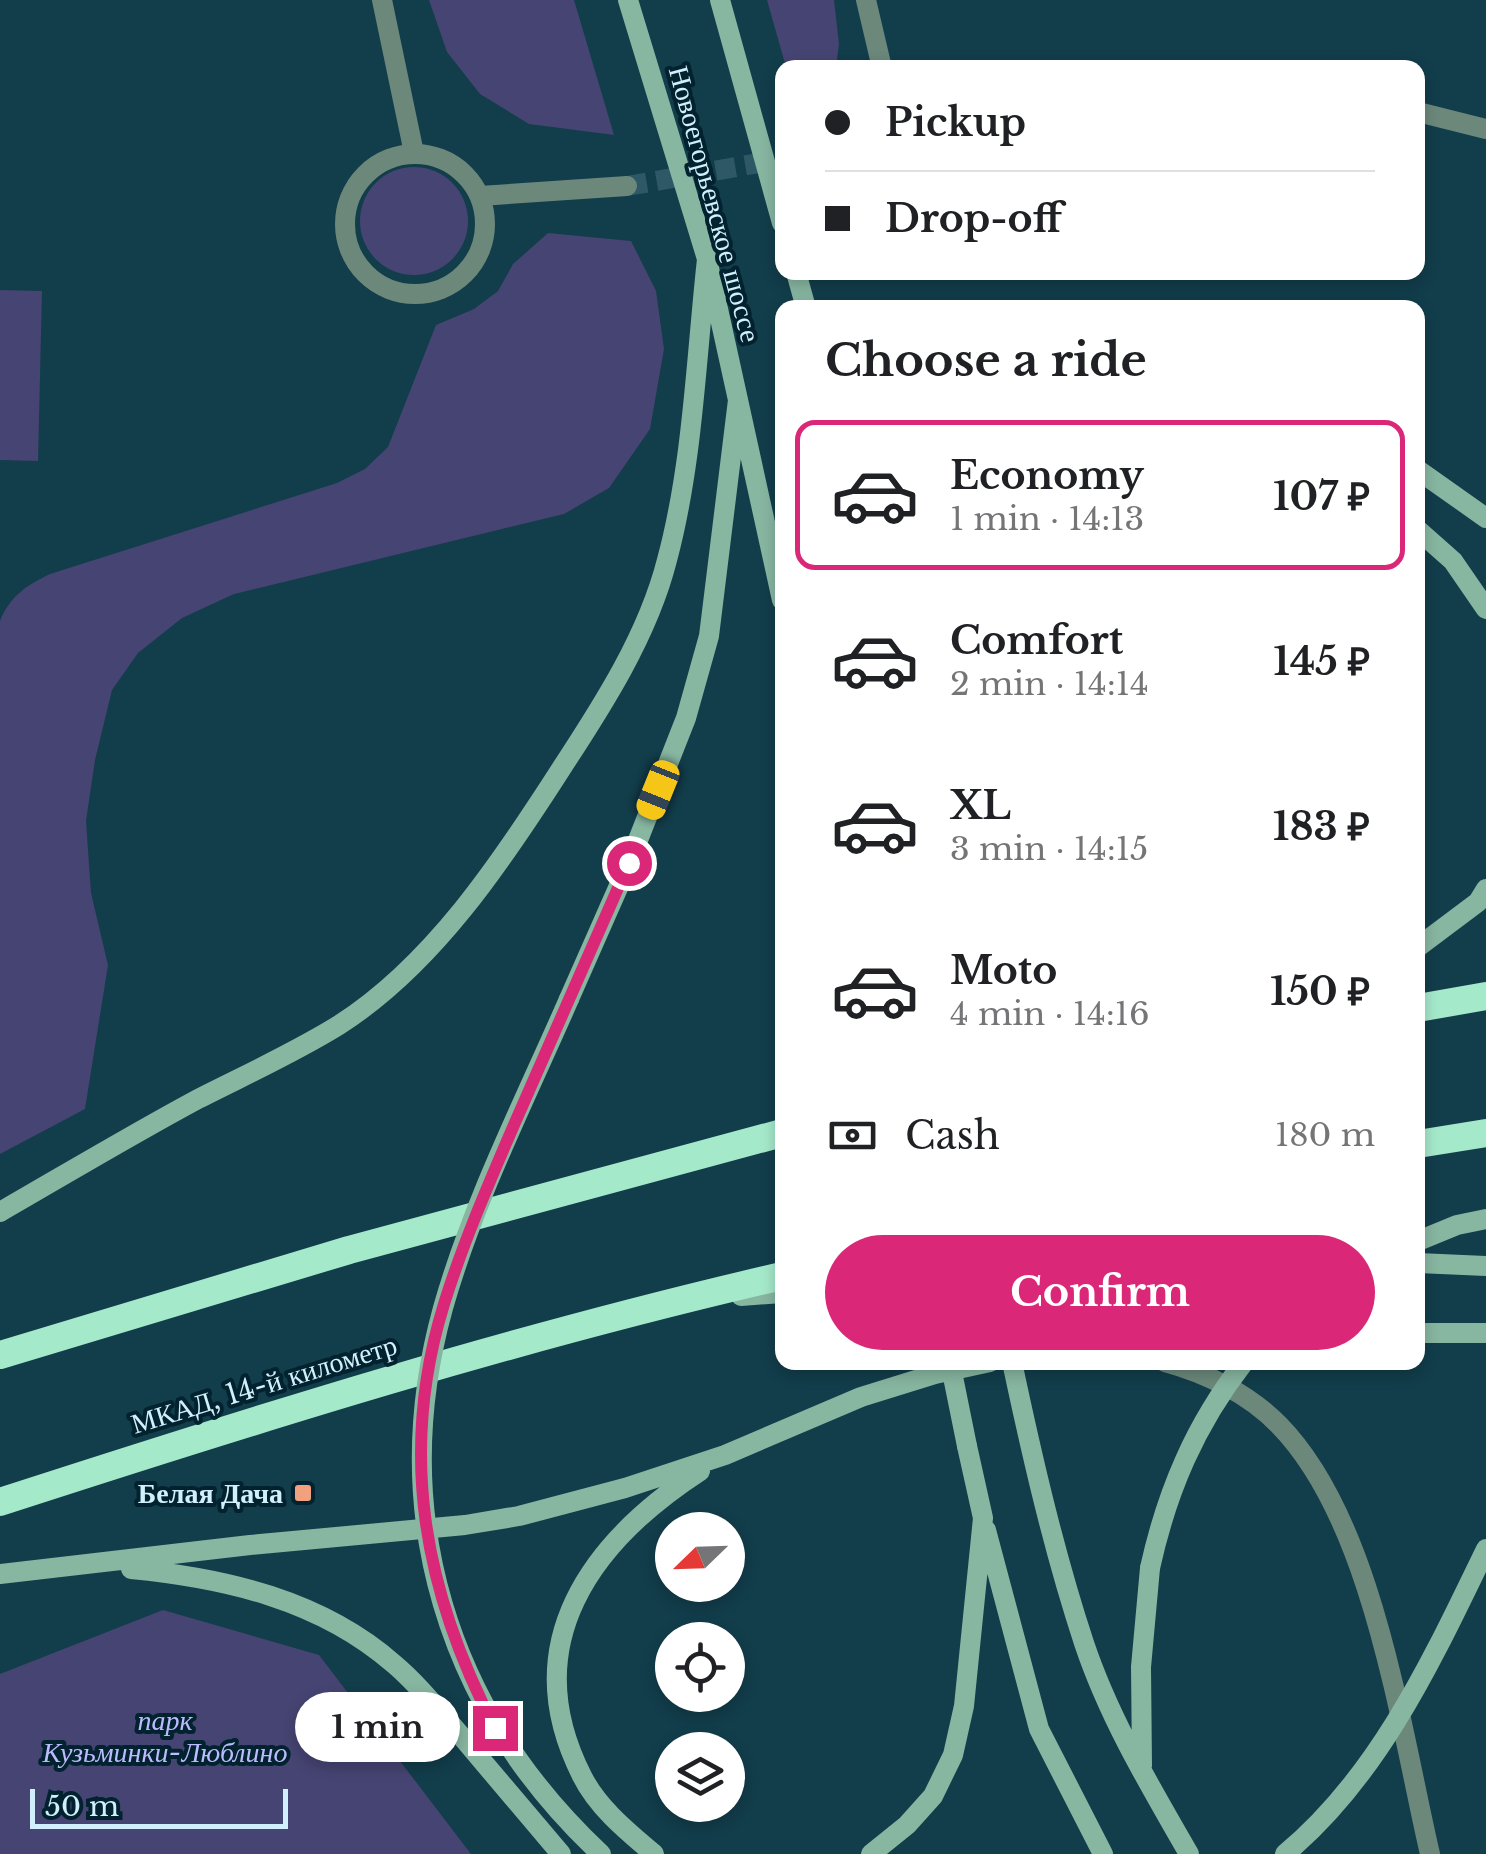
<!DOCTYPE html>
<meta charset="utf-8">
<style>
:root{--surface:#fff;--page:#f6f6f6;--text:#202124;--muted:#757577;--line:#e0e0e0;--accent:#db2777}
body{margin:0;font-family:"Libre Baskerville",serif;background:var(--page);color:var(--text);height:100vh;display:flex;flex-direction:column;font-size:38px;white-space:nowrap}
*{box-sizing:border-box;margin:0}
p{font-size:32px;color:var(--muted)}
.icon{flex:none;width:55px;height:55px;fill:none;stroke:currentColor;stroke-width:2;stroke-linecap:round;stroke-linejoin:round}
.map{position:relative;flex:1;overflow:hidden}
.drawer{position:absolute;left:775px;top:300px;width:650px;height:1070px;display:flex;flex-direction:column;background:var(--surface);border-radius:20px;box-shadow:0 5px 15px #0003}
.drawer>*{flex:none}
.hud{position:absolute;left:775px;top:60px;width:650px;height:220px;border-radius:20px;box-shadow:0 5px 15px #0003;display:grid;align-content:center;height:220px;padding:0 50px;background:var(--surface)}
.needle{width:65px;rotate:247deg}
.fabs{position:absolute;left:655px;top:1512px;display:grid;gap:20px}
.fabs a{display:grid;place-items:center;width:90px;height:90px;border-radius:50%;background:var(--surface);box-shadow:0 5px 15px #0003;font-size:50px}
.scale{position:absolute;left:30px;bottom:25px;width:258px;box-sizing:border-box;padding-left:10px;border:5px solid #d2effc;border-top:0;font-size:28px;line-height:35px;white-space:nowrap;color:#d2effc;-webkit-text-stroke:8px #01222e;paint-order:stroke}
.end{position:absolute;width:45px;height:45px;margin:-22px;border:12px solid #db2777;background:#fff;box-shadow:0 0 0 5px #fff}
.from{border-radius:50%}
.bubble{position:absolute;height:70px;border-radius:35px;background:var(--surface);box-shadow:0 5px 15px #0003;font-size:32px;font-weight:700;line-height:70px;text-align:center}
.car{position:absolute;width:30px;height:60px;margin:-30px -15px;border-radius:12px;box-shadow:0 0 8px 2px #0007;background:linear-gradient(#f5c518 24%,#345 0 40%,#f5c518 0 76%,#345 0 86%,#f5c518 0)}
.hud b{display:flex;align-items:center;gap:35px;height:95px;font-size:38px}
.hud b+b{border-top:2px solid var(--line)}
.hud i{width:25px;height:25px;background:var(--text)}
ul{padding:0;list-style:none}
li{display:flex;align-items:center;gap:30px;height:150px;margin:0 20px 15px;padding:0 30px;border:5px solid transparent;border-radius:20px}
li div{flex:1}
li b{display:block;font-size:38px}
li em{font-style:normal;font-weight:700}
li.selected{border-color:var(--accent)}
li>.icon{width:90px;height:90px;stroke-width:1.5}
h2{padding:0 50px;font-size:45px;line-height:120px}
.pay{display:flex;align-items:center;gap:25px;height:110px;padding:0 50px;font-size:38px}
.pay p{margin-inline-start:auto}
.cta{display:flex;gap:20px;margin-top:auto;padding:20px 50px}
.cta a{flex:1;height:115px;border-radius:60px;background:var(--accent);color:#fff;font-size:40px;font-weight:700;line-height:115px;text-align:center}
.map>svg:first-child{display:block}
.green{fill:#464472}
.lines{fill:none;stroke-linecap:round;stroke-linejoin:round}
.minor-tunnel{stroke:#2f5866;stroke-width:20;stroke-dasharray:20 10;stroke-linecap:butt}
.minor{stroke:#6b887b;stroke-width:20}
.secondary{stroke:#87b6a1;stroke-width:20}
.trunk{stroke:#a5e9cb;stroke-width:28}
.secondary-bridge{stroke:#87b6a1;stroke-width:20}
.route{stroke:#db2777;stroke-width:12}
.poi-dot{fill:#f1a17d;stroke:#01222e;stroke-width:4}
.labels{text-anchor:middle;stroke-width:8;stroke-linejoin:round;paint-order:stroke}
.street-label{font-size:28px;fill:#d2effc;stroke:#01222e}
.poi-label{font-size:28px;font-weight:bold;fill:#d2effc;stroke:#01222e;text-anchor:end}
.park-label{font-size:28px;font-style:italic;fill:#bcbbfe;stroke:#01222e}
</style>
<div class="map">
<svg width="1486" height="1854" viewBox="0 0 1486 1854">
<rect width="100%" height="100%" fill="#123d4b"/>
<path class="green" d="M429 0H574L614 135 529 124 480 94 447 52Z
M767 0H834L839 44 836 67H786Z
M360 221a54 54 0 1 1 108 0a54 54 0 1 1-108 0Z
M548 233 631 241 656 291 664 349 650 429 609 488 564 514 234 594 182 618 138 653 112 690 95 760 86 821 91 893 108 965 85 1109 0 1154V621C10 596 27 585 50 574L337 483 365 469 388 447 436 325 474 309 498 291 513 264Z
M0 290 42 291 38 461 0 460Z
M163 1610 319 1655 471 1854H0V1674Z"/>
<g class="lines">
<path class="minor-tunnel" d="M627 186 771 161"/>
<path class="minor" d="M382 0 414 153
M866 0 882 68
M1418 112 1486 129
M345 224a70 70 0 1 1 140 0a70 70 0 1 1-140 0Z
M480 196 627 186
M1165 1362C1206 1373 1249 1394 1279 1425 1373 1521 1400 1725 1430 1854"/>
<path class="secondary" d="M628 0 707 259 782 600
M720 0 782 223
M796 272 806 308
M1418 470 1486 518
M1418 530 1453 561 1486 609
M1418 947 1478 902 1486 889
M569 999 629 863 686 718 709 636 738 400
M0 1212C66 1174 131 1135 198 1099 245 1075 294 1053 339 1025 433 965 502 861 561 769 603 705 648 635 667 560 693 463 696 359 707 259
M1418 1241 1457 1225 1486 1219
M1418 1263 1486 1266
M741 1296 782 1293
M1418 1333H1486
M1012 1362C1032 1456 1054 1552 1084 1643 1109 1718 1150 1786 1189 1854
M986 1530 1039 1729 1103 1854
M131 1569C225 1578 321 1600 394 1664 419 1685 440 1712 462 1737 495 1776 528 1815 561 1854
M0 1574 250 1545 465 1525 519 1516 625 1488 725 1455 861 1397 935 1374 990 1362
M1142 1766 1141 1667 1150 1568
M654 1854C628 1832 598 1808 582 1776 515 1644 591 1542 700 1471
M871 1854 907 1825 933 1796 953 1755 964 1706 983 1518 967 1446"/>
<path class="trunk" d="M1418 1008 1486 996
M1418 1144 1486 1133
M0 1355 349 1250 782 1133
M0 1502C259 1418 517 1337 782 1276"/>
<path class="secondary-bridge" d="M569 999C525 1100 473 1202 443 1308 386 1514 447 1710 601 1854
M950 1362 967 1446
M1150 1568C1167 1491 1195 1425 1244 1362
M1285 1854C1380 1775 1433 1658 1486 1549"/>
</g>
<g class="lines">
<path class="route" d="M495 1728C424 1592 398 1453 444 1304 463 1243 488 1185 513 1127 551 1039 590 951 629 863"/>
</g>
<rect class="poi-dot" x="293" y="1483" width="20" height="20" rx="5"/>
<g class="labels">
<g class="street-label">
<text transform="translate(715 204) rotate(75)" y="10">Новоегорьевское шоссе</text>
<text transform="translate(264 1384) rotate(-17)" y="10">МКАД, 14-й километр</text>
</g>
<g class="poi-label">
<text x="283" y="1503">Белая Дача</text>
</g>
<g class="park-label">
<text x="165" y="1730">парк<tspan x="165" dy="32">Кузьминки-Люблино</tspan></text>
</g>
</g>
</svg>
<div class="fabs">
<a><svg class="needle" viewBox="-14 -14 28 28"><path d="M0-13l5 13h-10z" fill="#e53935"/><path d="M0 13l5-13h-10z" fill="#757577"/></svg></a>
<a><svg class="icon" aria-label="locate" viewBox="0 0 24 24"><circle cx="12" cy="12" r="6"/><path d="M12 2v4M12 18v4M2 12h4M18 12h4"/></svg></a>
<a><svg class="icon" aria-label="layers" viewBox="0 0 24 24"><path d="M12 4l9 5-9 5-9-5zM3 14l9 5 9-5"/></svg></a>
</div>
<div class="scale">50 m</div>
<i class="end from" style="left:629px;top:863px"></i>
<i class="end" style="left:495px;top:1728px"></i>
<div class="bubble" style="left:295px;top:1692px;width:165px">1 min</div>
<i class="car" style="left:658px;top:790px;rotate:202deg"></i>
<div class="hud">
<b><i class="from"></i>Pickup</b>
<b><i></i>Drop-off</b>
</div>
<section class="drawer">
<h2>Choose a ride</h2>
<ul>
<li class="selected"><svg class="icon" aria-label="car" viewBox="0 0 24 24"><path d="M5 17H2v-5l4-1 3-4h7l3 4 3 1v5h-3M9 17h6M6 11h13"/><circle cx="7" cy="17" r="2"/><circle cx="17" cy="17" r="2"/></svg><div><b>Economy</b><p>1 min · 14:13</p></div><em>107 ₽</em></li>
<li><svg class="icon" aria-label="car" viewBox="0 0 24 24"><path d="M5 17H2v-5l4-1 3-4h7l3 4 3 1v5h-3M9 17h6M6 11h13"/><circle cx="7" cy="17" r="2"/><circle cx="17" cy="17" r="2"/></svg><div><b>Comfort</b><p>2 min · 14:14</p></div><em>145 ₽</em></li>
<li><svg class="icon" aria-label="car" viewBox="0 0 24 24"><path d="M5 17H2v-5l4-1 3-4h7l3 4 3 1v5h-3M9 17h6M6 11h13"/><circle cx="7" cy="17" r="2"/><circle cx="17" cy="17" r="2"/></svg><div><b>XL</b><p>3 min · 14:15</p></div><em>183 ₽</em></li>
<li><svg class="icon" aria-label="car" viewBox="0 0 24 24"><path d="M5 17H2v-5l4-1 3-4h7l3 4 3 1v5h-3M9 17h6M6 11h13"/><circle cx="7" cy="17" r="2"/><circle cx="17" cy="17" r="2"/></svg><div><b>Moto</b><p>4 min · 14:16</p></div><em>150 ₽</em></li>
</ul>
<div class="pay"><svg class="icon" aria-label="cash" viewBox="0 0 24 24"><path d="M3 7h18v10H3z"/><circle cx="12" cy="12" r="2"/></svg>Cash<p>180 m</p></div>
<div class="cta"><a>Confirm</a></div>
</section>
</div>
